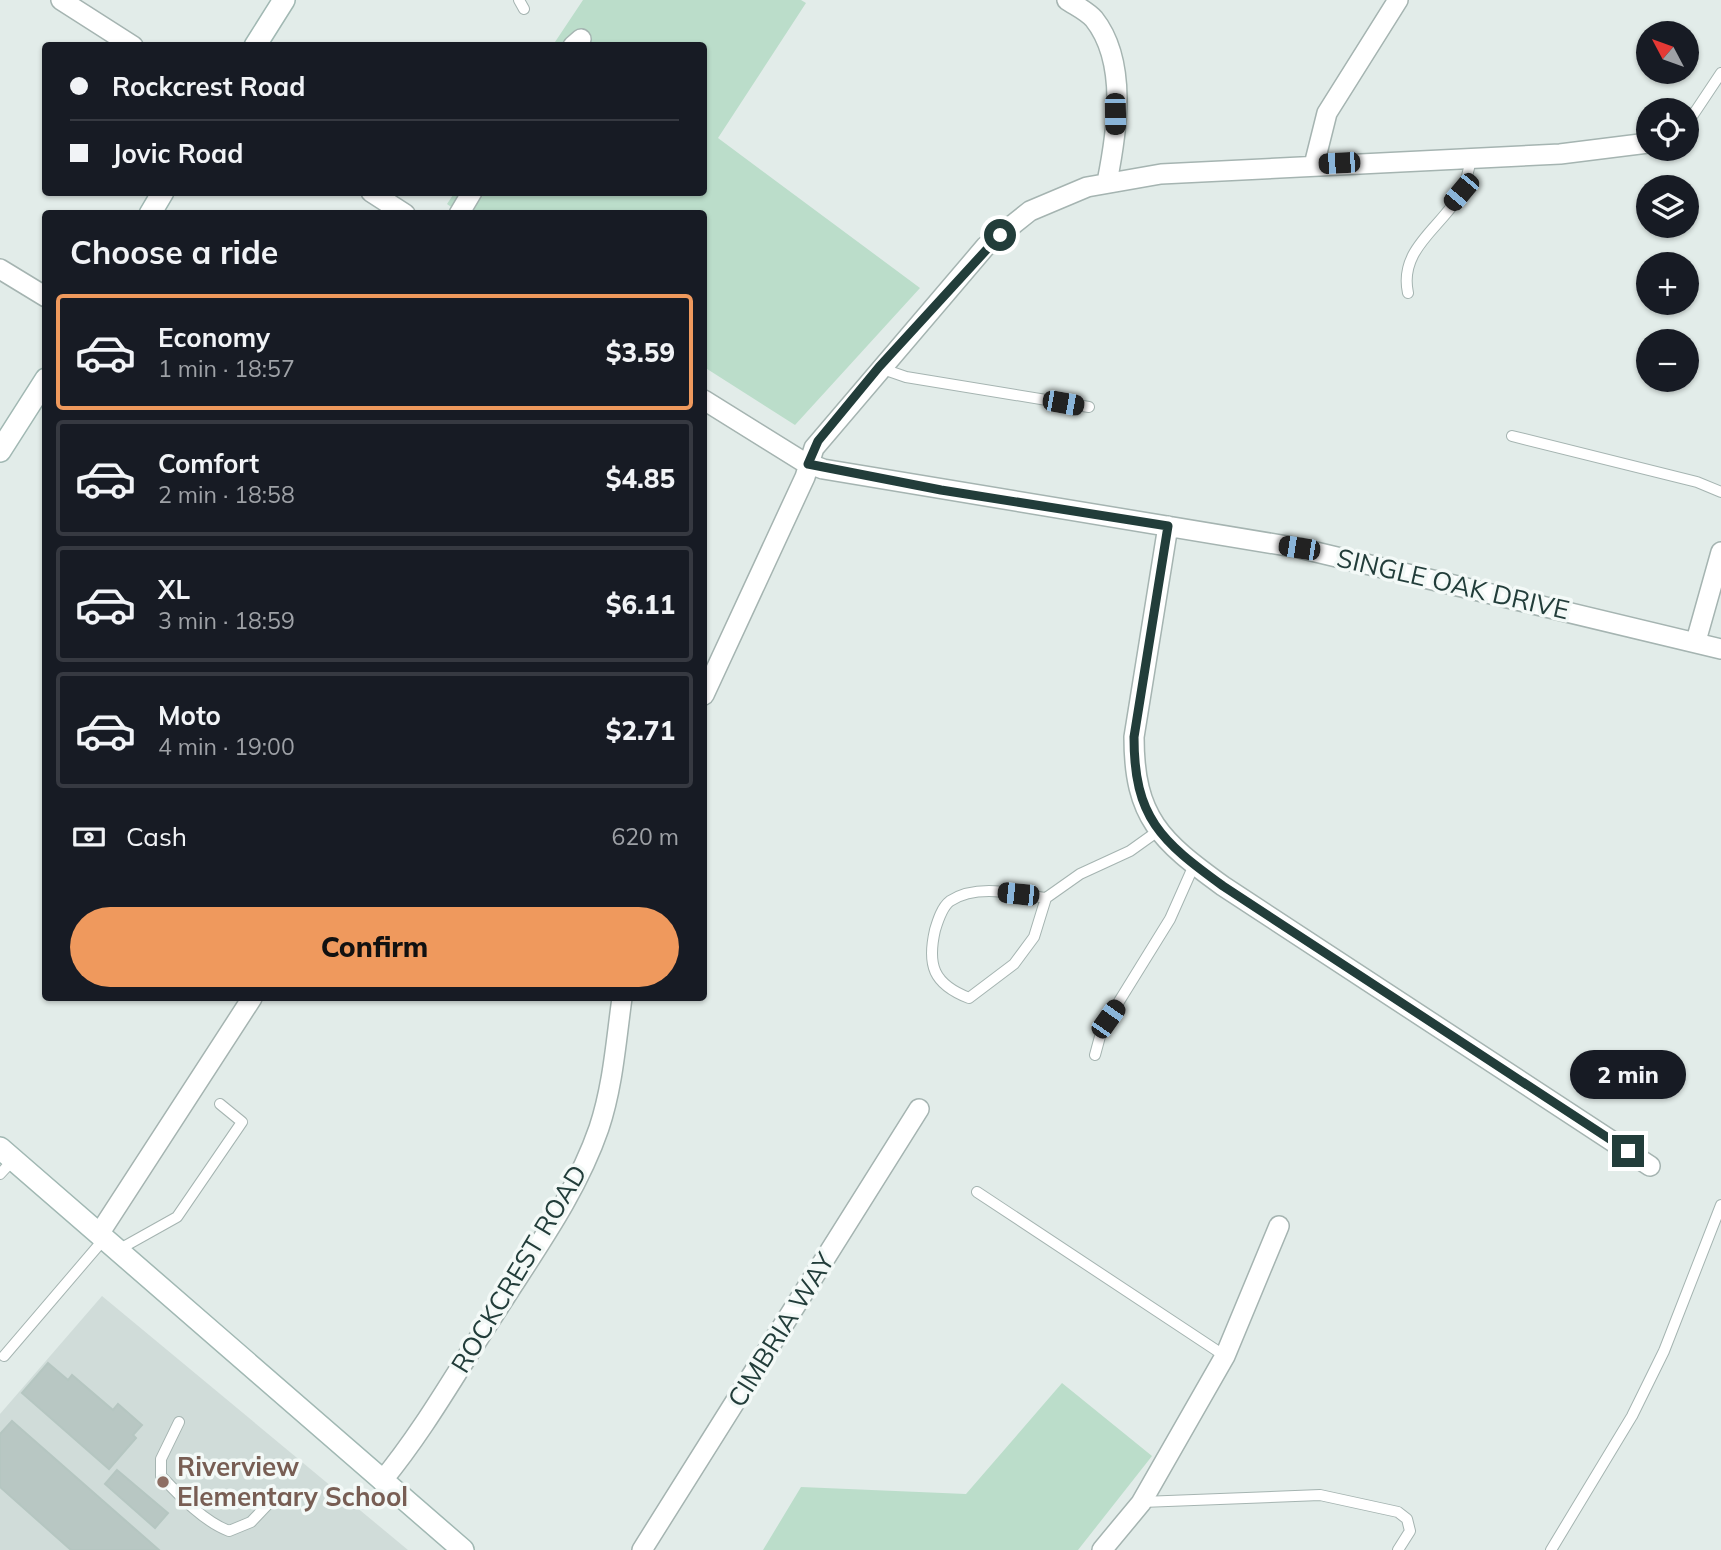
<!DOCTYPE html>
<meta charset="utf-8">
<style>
:root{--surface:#171b24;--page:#20242c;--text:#f1f3f6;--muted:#9ea1a6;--line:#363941;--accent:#ef995d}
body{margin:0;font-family:Mulish,sans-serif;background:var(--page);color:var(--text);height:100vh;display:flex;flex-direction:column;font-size:26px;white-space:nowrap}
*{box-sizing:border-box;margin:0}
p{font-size:23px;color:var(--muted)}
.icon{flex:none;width:38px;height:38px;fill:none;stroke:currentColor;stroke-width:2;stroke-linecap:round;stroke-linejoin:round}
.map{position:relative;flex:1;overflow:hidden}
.panel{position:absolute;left:42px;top:210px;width:665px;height:791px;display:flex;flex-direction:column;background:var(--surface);border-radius:7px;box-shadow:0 2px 5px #0004}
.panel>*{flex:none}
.top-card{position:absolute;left:42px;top:42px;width:665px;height:154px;border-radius:7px;box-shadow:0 2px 5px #0004;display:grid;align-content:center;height:154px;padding:0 28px;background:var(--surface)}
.needle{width:46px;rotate:311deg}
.tools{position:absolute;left:1636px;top:21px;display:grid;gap:14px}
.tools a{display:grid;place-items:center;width:63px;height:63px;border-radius:50%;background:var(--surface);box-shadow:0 2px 5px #0004;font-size:35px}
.end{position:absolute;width:32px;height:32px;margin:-16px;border:9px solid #223d3a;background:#fff;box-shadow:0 0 0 4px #fff}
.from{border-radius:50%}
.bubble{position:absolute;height:49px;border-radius:24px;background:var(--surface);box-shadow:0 2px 5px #0004;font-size:23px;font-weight:800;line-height:49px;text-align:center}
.car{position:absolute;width:21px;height:42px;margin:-21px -10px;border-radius:9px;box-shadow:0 0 5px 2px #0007;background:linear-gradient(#222 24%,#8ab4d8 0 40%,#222 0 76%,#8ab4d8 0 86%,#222 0)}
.top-card b{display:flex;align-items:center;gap:24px;height:66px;font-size:26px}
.top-card b+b{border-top:2px solid var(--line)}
.top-card i{width:18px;height:18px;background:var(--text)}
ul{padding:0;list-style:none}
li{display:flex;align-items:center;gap:21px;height:116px;margin:0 14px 10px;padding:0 14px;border:4px solid var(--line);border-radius:7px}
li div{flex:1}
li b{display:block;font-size:26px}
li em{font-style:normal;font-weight:800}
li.selected{border-color:var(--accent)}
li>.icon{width:63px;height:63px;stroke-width:1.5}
h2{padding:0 28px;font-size:32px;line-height:84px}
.pay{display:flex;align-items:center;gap:18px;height:77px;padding:0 28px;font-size:26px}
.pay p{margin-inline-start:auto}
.button{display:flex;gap:14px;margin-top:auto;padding:14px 28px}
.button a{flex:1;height:80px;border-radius:42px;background:var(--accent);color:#111;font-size:28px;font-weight:800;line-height:80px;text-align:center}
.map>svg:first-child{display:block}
.built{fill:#d0dcd9}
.green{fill:#bbddca}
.building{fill:#b8c7c3;stroke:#b5c6c1;stroke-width:2}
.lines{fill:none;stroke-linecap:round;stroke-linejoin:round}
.lane-casing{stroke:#a5b4b1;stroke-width:12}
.street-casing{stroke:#a5b4b1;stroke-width:22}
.secondary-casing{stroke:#a1b8b3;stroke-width:24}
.lane{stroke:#fff;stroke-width:10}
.street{stroke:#fff;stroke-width:19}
.secondary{stroke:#fff;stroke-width:21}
.route{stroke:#223d3a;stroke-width:9}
.education-dot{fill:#8d6e63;stroke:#f3f9f7;stroke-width:2.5}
.labels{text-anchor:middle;stroke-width:7;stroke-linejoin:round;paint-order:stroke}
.street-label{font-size:26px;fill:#223d3a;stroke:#f3f9f7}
.education-label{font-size:26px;font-weight:bold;fill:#785e54;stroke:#f3f9f7;text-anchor:start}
</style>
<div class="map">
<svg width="1721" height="1550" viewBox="0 0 1721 1550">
<rect width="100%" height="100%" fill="#e2ece9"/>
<path class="built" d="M102 1296 408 1550H0V1414Z"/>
<path class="green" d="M583 0H801L806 3 718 138 920 288 795 425 704 367V214H461L447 204 455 192H704V46L553 45Z
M1062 1383 1152 1456 1078 1550H763L801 1487 966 1494Z"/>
<path class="building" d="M48 1363 68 1380 72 1375 113 1410 118 1404 142 1425 133 1435 136 1438 109 1469 22 1393Z
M12 1421 159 1550H71L0 1487V1434Z
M117 1470 168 1513 155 1528 105 1484Z"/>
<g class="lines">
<defs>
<path id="lane" d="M519 0 524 9
M1687 124 1721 73
M1408 293C1398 247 1445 226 1462 190 1467 180 1469 169 1471 158
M880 368 906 377 1089 407
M1512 436 1697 482 1721 492
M1046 898C1017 894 977 883 950 901 942 907 938 920 935 930 927 965 933 984 969 998L1014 964 1034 937 1046 898 1080 874 1130 851 1158 831
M1095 1055 1102 1029 1170 919 1194 865
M0 1174 13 1160
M977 1192 1225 1356
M118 1250 177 1217 242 1122 220 1104
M4 1356 104 1239
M179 1422 161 1459V1476C180 1496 203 1521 229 1531L251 1522 269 1503
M1142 1502 1320 1495 1398 1512 1407 1519 1410 1531 1398 1550
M1551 1550 1632 1416 1664 1351 1721 1205"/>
<path id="street" d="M61 0 133 46
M1067 0C1076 6 1087 11 1094 19 1128 62 1117 132 1107 182
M573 46 581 39
M1314 165 1327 113 1398 0
M371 192 405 214
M459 214 472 192
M0 269 46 297
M704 400 802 461 823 469 1299 548 1721 649
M1168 526 1134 737C1134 818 1161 841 1223 886L1650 1166
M1696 641 1721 552
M704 695 805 477 814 448 986 246 1030 211 1087 187 1161 174 1560 154 1648 143
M99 1234 252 998
M382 1481C425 1429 458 1369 495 1313 532 1254 576 1195 599 1128 613 1086 616 1041 622 998
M642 1550 919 1109
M1102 1550 1141 1503 1225 1356 1279 1226"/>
<path id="secondary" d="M255 46 284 0
M150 214 163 192
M0 451 46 379
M0 1148 463 1550"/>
</defs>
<use href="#lane" class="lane-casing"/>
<use href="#street" class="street-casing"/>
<use href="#secondary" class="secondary-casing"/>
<use href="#lane" class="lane"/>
<use href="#street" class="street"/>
<use href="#secondary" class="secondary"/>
</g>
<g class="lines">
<path class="route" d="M1000 235 879 367 818 441 808 464 941 490 1168 526 1134 737C1134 818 1161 841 1223 886L1628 1151"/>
</g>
<circle class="education-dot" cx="163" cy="1482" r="7"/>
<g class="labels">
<g class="street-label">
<text transform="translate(1453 584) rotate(13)" y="9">SINGLE OAK DRIVE</text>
<text transform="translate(519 1269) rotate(-59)" y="9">ROCKCREST ROAD</text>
<text transform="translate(781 1330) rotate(-58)" y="9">CIMBRIA WAY</text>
</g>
<g class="education-label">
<text x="177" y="1476">Riverview<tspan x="177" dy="30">Elementary School</tspan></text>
</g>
</g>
</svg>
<div class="tools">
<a><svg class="needle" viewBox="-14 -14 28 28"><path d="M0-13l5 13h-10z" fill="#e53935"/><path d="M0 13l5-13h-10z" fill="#9ea1a6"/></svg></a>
<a><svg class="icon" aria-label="locate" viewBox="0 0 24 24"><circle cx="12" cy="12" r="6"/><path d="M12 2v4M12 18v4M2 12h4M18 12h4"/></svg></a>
<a><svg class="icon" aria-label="layers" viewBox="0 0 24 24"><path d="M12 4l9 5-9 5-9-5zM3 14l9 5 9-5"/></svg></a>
<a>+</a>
<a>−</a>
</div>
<i class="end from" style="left:1000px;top:235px"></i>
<i class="end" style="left:1628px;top:1151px"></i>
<div class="bubble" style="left:1570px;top:1050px;width:116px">2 min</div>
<i class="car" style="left:1115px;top:114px;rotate:179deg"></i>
<i class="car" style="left:1339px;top:163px;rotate:267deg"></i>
<i class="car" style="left:1461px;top:192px;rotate:220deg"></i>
<i class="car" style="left:1063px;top:403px;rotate:100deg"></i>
<i class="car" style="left:1299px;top:548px;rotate:279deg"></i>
<i class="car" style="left:1018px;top:894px;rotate:276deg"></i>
<i class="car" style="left:1108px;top:1019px;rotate:35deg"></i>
<div class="top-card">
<b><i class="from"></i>Rockcrest Road</b>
<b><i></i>Jovic Road</b>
</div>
<section class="panel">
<h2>Choose a ride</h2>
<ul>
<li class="selected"><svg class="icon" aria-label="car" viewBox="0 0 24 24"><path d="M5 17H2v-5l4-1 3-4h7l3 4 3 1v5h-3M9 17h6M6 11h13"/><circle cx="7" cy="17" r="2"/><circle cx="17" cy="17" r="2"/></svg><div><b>Economy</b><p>1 min · 18:57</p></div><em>$3.59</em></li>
<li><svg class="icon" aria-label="car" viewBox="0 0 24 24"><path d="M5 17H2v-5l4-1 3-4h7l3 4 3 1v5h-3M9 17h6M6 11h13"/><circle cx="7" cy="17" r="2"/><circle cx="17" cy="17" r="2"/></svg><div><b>Comfort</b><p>2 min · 18:58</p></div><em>$4.85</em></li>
<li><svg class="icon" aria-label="car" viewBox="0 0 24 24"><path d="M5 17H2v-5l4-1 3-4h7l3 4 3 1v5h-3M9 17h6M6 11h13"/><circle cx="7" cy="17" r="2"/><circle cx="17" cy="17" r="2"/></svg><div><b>XL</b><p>3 min · 18:59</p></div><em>$6.11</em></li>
<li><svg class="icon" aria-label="car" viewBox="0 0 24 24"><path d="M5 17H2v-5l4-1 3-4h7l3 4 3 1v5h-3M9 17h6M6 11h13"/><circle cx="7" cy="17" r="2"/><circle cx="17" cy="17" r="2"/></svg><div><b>Moto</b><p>4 min · 19:00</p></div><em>$2.71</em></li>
</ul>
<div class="pay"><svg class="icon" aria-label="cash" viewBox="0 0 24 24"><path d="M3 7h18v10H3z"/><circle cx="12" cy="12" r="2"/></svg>Cash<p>620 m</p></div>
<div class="button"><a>Confirm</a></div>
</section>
</div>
